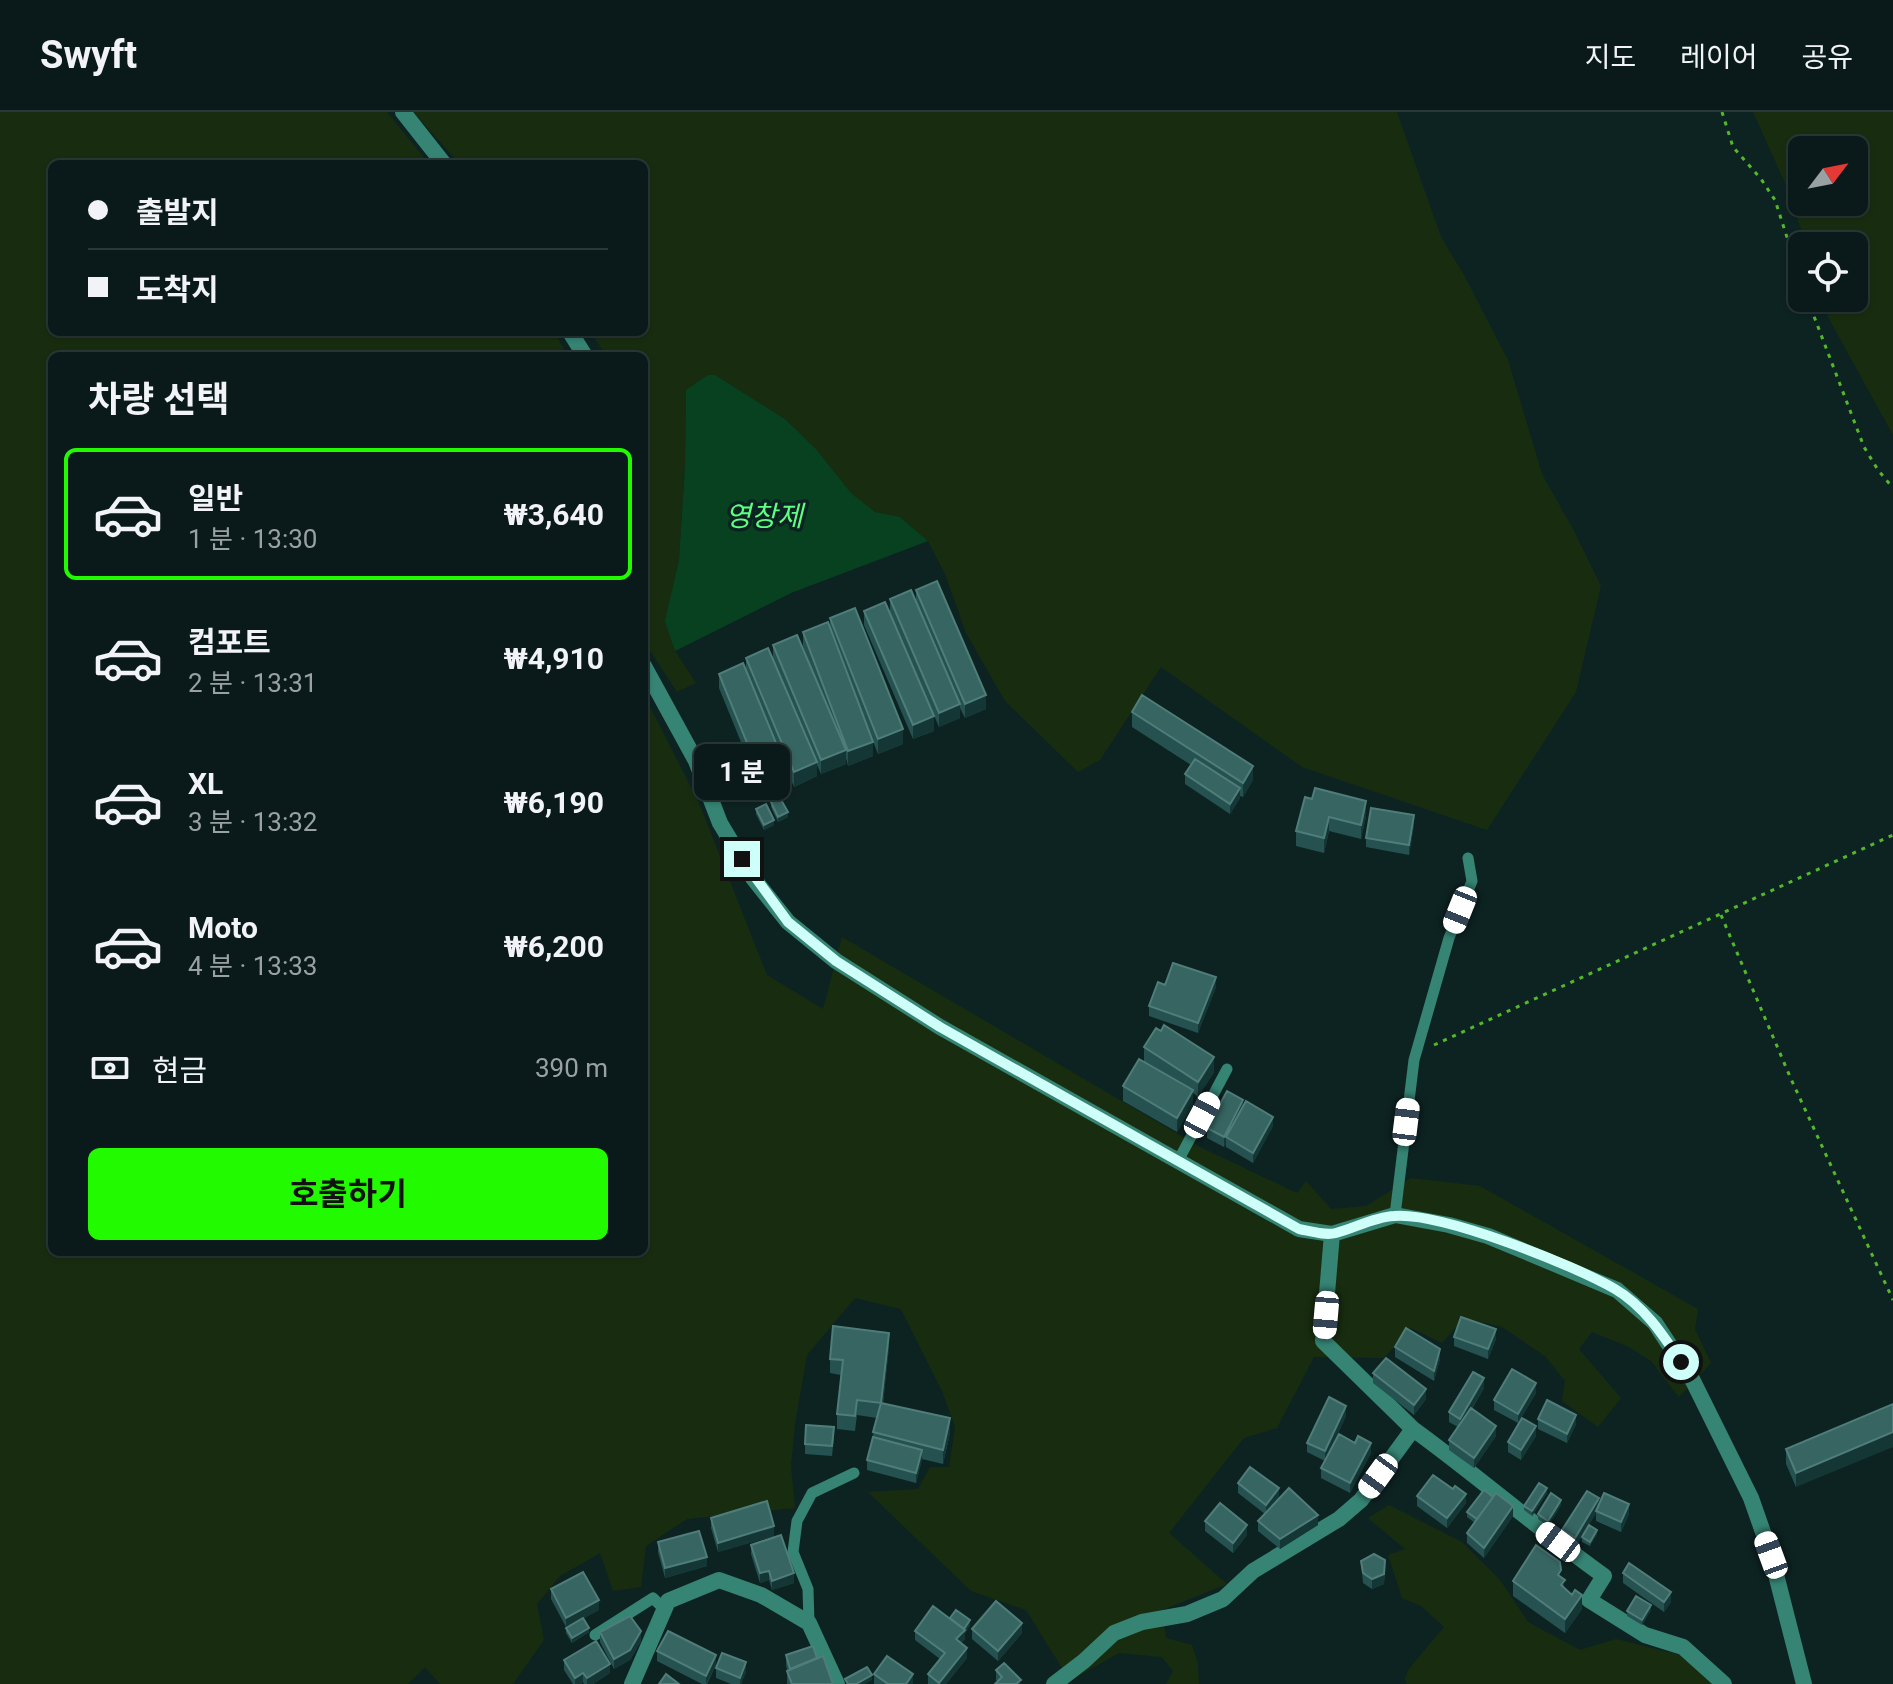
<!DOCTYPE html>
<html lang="ko">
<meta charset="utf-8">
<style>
:root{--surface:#0a1a1a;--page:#182727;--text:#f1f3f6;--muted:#99a1a2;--line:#2a3839;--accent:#22fa00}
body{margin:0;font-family:Roboto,"Noto Sans KR",sans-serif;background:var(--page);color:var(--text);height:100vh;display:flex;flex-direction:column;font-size:30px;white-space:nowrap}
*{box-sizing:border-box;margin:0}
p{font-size:26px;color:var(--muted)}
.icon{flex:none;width:44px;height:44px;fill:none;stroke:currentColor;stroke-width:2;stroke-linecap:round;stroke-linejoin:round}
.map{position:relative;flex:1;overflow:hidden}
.details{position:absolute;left:48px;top:240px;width:600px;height:904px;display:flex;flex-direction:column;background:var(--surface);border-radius:12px;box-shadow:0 2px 6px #0004,0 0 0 2px var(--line)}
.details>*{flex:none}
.top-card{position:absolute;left:48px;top:48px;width:600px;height:176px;border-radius:12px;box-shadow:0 2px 6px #0004,0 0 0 2px var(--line);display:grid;align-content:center;height:176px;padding:0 40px;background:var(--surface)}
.needle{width:52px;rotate:58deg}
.buttons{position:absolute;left:1788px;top:24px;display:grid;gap:16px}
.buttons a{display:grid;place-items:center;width:80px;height:80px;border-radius:12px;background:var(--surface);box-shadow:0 2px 6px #0004,0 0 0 2px var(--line);font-size:40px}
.end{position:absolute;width:36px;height:36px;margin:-18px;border:10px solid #cffff9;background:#111;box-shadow:0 0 0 4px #111}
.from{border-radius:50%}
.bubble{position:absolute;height:56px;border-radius:12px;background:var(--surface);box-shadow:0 2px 6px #0004,0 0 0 2px var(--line);font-size:26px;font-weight:700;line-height:56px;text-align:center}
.car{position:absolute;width:24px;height:48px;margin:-24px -12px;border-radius:10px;box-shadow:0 0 6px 2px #0007;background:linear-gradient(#fff 24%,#345 0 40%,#fff 0 76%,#345 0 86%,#fff 0)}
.top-card b{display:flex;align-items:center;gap:28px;height:76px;font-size:30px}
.top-card b+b{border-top:2px solid var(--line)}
.top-card i{width:20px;height:20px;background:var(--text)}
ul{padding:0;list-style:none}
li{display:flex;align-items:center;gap:24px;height:132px;margin:0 16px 12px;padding:0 24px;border:4px solid transparent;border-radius:12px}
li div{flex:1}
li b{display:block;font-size:30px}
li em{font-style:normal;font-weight:700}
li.selected{border-color:var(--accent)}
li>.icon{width:72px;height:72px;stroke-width:1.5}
h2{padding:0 40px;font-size:36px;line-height:96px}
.pay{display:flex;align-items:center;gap:20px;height:88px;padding:0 40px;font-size:30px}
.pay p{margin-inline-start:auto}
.button{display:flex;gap:16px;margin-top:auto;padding:16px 40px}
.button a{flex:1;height:92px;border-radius:12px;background:var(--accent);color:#111;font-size:32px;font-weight:700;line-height:92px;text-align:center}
header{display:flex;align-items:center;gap:48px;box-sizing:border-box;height:112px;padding:0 40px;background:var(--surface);border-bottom:2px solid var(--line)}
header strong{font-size:38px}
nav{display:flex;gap:44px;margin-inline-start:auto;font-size:28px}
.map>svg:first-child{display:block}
.green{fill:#182d10;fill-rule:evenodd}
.water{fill:#08411f}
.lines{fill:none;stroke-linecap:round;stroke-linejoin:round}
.path{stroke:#54b82a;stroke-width:3;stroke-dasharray:4 6;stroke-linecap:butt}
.service{stroke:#368474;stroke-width:11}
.minor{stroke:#368474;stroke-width:16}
.wall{fill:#255250}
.shaded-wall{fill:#143736}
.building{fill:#376562;stroke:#4f7d7a;stroke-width:2}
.route{stroke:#cffff9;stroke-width:10}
.labels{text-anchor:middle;stroke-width:7;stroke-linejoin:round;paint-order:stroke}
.water-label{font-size:28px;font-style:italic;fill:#5dff82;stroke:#0d2322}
</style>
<header>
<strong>Swyft</strong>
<nav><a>지도</a><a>레이어</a><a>공유</a></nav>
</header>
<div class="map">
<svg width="1893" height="1572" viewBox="0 0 1893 1572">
<rect width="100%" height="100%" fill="#0d2322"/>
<path class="green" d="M0 0H387L429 52H52V220H554L568 244H52V1140H644V583L699 691 767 863 823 897 842 825 1200 1035 1297 1081 1306 1069 1331 1097 1366 1094 1411 1066 1480 1074 1698 1197 1695 1217 1711 1251 1679 1285 1651 1249 1629 1235 1592 1220 1579 1237 1621 1286 1598 1315 1562 1289 1565 1269 1546 1245 1502 1215 1464 1206 1442 1231 1411 1216 1384 1246 1314 1245 1277 1316 1244 1326 1169 1421 1227 1472 1162 1498 1166 1526 1192 1533 1198 1552 1199 1572H1166L1173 1559 1162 1545 1119 1541 1070 1569 1026 1498 971 1479 868 1380 918 1377 930 1355H949L955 1315 942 1279 901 1197 855 1186 807 1243 795 1312 791 1354 795 1396 687 1407 646 1434 641 1475 613 1479 600 1441 560 1464 537 1492 544 1528 513 1572H440L425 1555 408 1572H0Z
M413 0H1397L1441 125 1464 163 1508 248 1542 362 1573 417 1601 474 1576 580 1487 718 1302 655 1161 555 1100 648 1078 660 1005 589 966 521 945 462 928 429 900 405 875 400 851 381 816 337 785 307 715 263 686 279 685 355 679 448 666 509 675 539 696 571 677 580 649 537 644 521V244H606L591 220H644V52H460Z
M1753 0H1893V323L1828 205 1822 186H1854V134H1806L1790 82ZM1802 38H1854V90H1802Z
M1389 1393 1462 1430 1500 1468 1528 1510 1580 1538 1616 1527 1681 1543 1712 1572H1407L1405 1568 1408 1558 1444 1515 1421 1494 1402 1486 1388 1443 1405 1437 1368 1406Z"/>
<path class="water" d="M708 263H715L785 307 816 337 851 381 875 400 900 405 928 429 791 481 675 539 665 509 679 448 685 355 686 278Z"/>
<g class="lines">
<path class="path" d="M1722 0 1733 35 1761 67 1775 88 1802 172
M1807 186 1864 335 1878 358 1893 376
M1721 803 1791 967 1893 1188
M1434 933 1893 723"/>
<path class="service" d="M1178 1049 1227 957
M1395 1103 1414 948 1449 826 1472 769 1468 746
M809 1511 808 1477 793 1440 797 1409 812 1381 854 1361
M595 1523 653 1486 664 1497"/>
<path class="minor" d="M403 0 444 52
M570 220 585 244
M644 554 696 649 720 711 753 766 788 810 836 849 940 915 1299 1117 1332 1122 1395 1103 1449 1113 1488 1124 1617 1178 1655 1211 1693 1269 1751 1386 1771 1443 1804 1572
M1332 1122 1323 1229 1413 1317
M632 1572 668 1489 719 1468 761 1483 809 1511 837 1572
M1054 1572 1084 1549 1114 1521 1142 1510 1187 1502 1223 1487 1253 1459 1339 1407 1361 1388 1413 1317C1478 1364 1538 1417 1604 1464L1589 1488 1645 1523 1683 1535 1724 1572"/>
</g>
<path class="wall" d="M916 478 986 597 965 606 960 596V606L939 615 890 501V487L916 489Z
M864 499 934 619 913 627 864 513Z
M830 506 903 632 878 642 869 619 873 644 848 654 846 646V652L821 662 817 653V664L794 675 783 649 790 679 765 689 719 576V562L746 559V546L773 548V533L812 558 803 534V520L830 514Z
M1132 600 1253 668 1243 685 1240 684V686L1230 702 1185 672V662L1191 653 1132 615Z
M1305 685 1366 704 1361 727 1329 719 1324 741 1296 734V719Z
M771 690 788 705 778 710 771 695Z
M756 697 774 713 764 718 756 702Z
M1414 713 1409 743 1366 735V726Z
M1165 873 1216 875 1198 921 1149 904V894Z
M1144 935 1214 960 1198 985 1193 981V993L1177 1020 1123 989V974L1144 949Z
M1243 994 1273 1014 1253 1051 1226 1035V1032L1224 1035 1207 1026V1016Z
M1454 1225 1496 1227 1488 1247 1454 1234Z
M889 1235 883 1292 950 1321 943 1352 922 1347 916 1371 867 1358V1348L877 1306 857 1303 855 1319 837 1317V1302L841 1263 830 1261V1247Z
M1395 1235 1440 1247 1434 1269 1395 1245Z
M1373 1261 1426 1287 1414 1303 1373 1271Z
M1484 1276 1472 1297 1496 1324 1474 1356 1449 1338V1328L1458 1315 1449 1310V1300Z
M1536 1281 1518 1311 1494 1298V1288Z
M1893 1292 1796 1375 1786 1352V1337Z
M1346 1304 1325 1349 1307 1340V1331Z
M1538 1307 1576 1312 1567 1331 1538 1317Z
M1536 1324 1521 1348 1508 1340V1330Z
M834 1325 832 1344 805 1342V1332Z
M1355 1331 1371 1341 1350 1381 1321 1366V1356Z
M1238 1371 1279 1386 1273 1394 1318 1413 1280 1437 1258 1419V1409L1265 1402 1238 1381Z
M1547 1381 1532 1404 1524 1398V1394Z
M1417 1384 1466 1391 1447 1416 1417 1394Z
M1493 1385 1513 1404 1484 1446 1467 1431V1421L1475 1411 1467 1405V1400Z
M1599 1392 1629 1402 1621 1420 1596 1409V1401L1575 1436 1562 1428V1418Z
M1561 1393 1548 1414 1538 1407V1402Z
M711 1406 774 1424 718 1440 711 1416Z
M1205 1409 1247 1423 1233 1441 1205 1419Z
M1597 1422 1590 1434 1582 1430V1425Z
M658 1430 707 1454 665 1466 658 1440Z
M751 1433 794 1471 772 1478 769 1468 760 1471 751 1442Z
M1361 1449 1385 1458 1384 1472 1372 1477 1363 1471Z
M1623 1461 1671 1490 1664 1500 1623 1471Z
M1561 1465 1565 1477 1572 1483 1582 1497 1565 1521 1513 1484V1469Z
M551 1477 599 1498 584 1506 589 1520 572 1531 566 1521V1515L551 1487Z
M1651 1498 1642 1513 1627 1504V1499Z
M950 1507 970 1513 965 1521V1527L961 1531 967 1546 946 1572H928V1562L940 1547 915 1528V1519Z
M972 1517 1022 1521 998 1549 972 1527Z
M600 1520 641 1529 630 1548 614 1557 600 1530Z
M657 1539 716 1553 707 1572H702L657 1549Z
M786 1543 817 1546 833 1572H787V1558L786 1553Z
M564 1548 610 1561 593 1572H584L583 1570 581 1572H573L564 1558Z
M716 1556 746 1560 741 1572H731L716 1566Z
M996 1558 1021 1572 998 1570 996 1568Z
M874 1562 913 1572H874Z"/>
<path class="shaded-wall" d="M986 583V597L965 606V592Z
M960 592V606L939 615V601Z
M934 604V619L913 627V613Z
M903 617V632L878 642V627Z
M873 630V644L848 654V639Z
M846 638V652L821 662V648Z
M817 650V664L794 675V660Z
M1253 654V668L1243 685V671Z
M790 665V679L765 689V675Z
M1240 676V686L1230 702V692Z
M1366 689V704L1361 727V713Z
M788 700V705L778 710V705Z
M1414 703V713L1409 743V733Z
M1329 705V719L1324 741V726Z
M774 708V713L764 718V713Z
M1216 865V875L1198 921V911Z
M1214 945V960L1198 985V970Z
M1193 978V993L1177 1020V1006Z
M1243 988V998L1226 1025V1032L1224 1035V1025Z
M1273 1005V1014L1253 1051V1041Z
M1496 1217V1227L1488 1247V1237Z
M889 1221V1235L881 1306V1291Z
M1440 1237V1247L1434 1269V1259Z
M1484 1266V1276L1460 1316V1307Z
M1536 1271V1281L1518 1311V1302Z
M1426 1277V1287L1414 1303V1293Z
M1346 1294V1304L1325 1349V1339Z
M1576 1303V1312L1567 1331V1322Z
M950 1306V1321L943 1352V1338Z
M1496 1314V1324L1474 1356V1346Z
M1536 1314V1324L1521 1348V1338Z
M1893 1320V1335L1796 1375V1361Z
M1371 1331V1341L1350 1381V1371Z
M922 1338V1347L916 1371V1361Z
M1279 1376V1386L1266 1403V1393Z
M1547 1376V1381L1532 1404V1399Z
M1466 1382V1391L1447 1416V1406Z
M1599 1386V1396L1596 1399V1401L1575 1436V1426Z
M1561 1388V1393L1548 1414V1409Z
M1629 1392V1402L1621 1420V1410Z
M1513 1394V1404L1484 1446V1436Z
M1318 1403V1413L1280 1437V1427Z
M1247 1413V1423L1233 1441V1431Z
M774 1414V1424L718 1440V1431Z
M1597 1418V1422L1590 1434V1430Z
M707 1445V1454L665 1466V1456Z
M1385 1448 1384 1472 1372 1477V1467Z
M769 1459V1468L760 1471V1461Z
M794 1461V1471L772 1478V1469Z
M1671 1480V1490L1664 1500V1490Z
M1582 1483V1497L1565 1521V1507Z
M599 1488V1498L566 1516V1506Z
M1651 1493V1498L1642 1513V1508Z
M970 1508V1513L965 1521V1527L956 1537V1527Z
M1022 1511V1521L998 1549V1539Z
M589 1516V1520L572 1531V1526Z
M641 1519V1529L630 1548 614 1557V1547Z
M967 1536V1546L946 1572H939Z
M716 1543V1553L706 1572V1564Z
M746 1550V1560L741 1572H740V1566Z
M610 1552V1561L593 1572H587V1566Z
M583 1561V1570L581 1572H575V1566Z
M913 1562V1572H906Z
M872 1563V1568L865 1572H856Z"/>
<path class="building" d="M937 469 986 583 965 592 916 478Z
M911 478 960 592 939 601 890 487Z
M885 490 934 604 913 613 864 499Z
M855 496 903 617 878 627 830 506Z
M828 510 873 630 848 639 803 520Z
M797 523 846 638 821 648 773 533Z
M768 536 817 650 794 660 746 546Z
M743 551 790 665 765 675 719 562Z
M1142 583 1253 654 1243 671 1132 600Z
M1195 647 1240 676 1230 692 1185 662Z
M1315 676 1366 689 1361 713 1329 705 1324 726 1296 719 1305 685 1312 687Z
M780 686 788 700 778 705 771 690Z
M766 692 774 708 764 713 756 697Z
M1371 696 1414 703 1409 733 1366 726Z
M1173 851 1216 865 1198 911 1149 894 1158 870 1165 873Z
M1164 913 1214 945 1198 970 1144 935 1156 916 1161 919Z
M1139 947 1193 978 1177 1006 1123 974Z
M1227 979 1243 988 1224 1025 1207 1016Z
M1246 989 1273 1005 1253 1041 1226 1025Z
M1461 1205 1496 1217 1488 1237 1454 1225Z
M833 1214 889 1221 881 1291 857 1288 855 1304 837 1302 843 1248 830 1247Z
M1406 1216 1440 1237 1434 1259 1395 1235Z
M1386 1246 1426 1277 1414 1293 1373 1261Z
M1512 1257 1536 1271 1518 1302 1494 1288Z
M1473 1260 1484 1266 1460 1307 1449 1300Z
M1329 1285 1346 1294 1325 1339 1307 1331Z
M1547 1288 1576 1303 1567 1322 1538 1307Z
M881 1291 950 1306 943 1338 873 1320Z
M1893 1292V1320L1796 1361 1786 1337Z
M1471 1296 1496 1314 1474 1346 1449 1328Z
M1522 1306 1536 1314 1521 1338 1508 1330Z
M806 1313 834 1315 832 1334 805 1332Z
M1339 1322 1355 1331 1358 1324 1371 1331 1350 1371 1321 1356Z
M873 1325 922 1338 916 1361 867 1348Z
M1250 1355 1279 1376 1266 1393 1238 1371Z
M1433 1363 1453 1377 1455 1374 1466 1382 1447 1406 1417 1384Z
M1539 1371 1547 1376 1532 1399 1524 1394Z
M1289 1376 1318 1403 1280 1427 1258 1409Z
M1484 1378 1493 1385 1477 1407 1467 1400Z
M1587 1379 1599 1386 1575 1426 1562 1418Z
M1496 1381 1513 1394 1484 1436 1467 1421Z
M1551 1381 1561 1388 1548 1409 1538 1402Z
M1604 1381 1629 1392 1621 1410 1596 1399Z
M767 1389 774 1414 718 1431 711 1406Z
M1220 1391 1247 1413 1233 1431 1205 1409Z
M1589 1413 1597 1418 1590 1430 1582 1425Z
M699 1419 707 1445 665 1456 658 1430Z
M781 1423 794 1461 772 1469 769 1459 760 1461 751 1433Z
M1536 1433 1560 1450 1561 1458 1558 1463 1565 1468 1561 1473 1572 1483 1575 1478 1582 1483 1565 1507 1513 1469Z
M1374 1442 1385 1448 1384 1462 1372 1467 1363 1461 1361 1449Z
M1629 1451 1671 1480 1664 1490 1623 1461Z
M583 1460 599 1488 566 1506 551 1477Z
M1636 1484 1651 1493 1642 1508 1627 1499Z
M996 1489 1022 1511 998 1539 972 1517Z
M933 1494 965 1518 956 1527 967 1536 939 1571 928 1562 945 1541 915 1519Z
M956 1498 970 1508 964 1517 950 1506Z
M630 1504 641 1519 630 1538 614 1547 600 1520Z
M583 1506 589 1516 572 1526 566 1516Z
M668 1519 716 1543 706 1564 657 1539Z
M596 1529 610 1552 587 1566 583 1561 575 1566 564 1548Z
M813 1534 817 1546 790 1557 786 1543Z
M722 1541 746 1550 740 1566 716 1556Z
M823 1544 833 1572H792L787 1559Z
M887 1544 913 1562 906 1572H888L874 1562Z
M1004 1551 1021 1568 1016 1572H995L1002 1565 996 1558Z
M867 1555 872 1563 856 1572H848L845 1567Z
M666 1562 679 1572H659Z"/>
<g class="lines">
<path class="route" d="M742 747 788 810 836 849 940 915 1299 1117C1310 1119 1325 1124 1336 1121 1355 1116 1374 1105 1394 1104 1441 1100 1574 1153 1615 1177 1644 1194 1663 1223 1681 1250"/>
</g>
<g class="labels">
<g class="water-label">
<text x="764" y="414">영창제</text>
</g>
</g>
</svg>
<div class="buttons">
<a><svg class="needle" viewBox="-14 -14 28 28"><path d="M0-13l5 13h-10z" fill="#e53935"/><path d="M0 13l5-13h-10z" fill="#99a1a2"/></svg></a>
<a><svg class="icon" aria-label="locate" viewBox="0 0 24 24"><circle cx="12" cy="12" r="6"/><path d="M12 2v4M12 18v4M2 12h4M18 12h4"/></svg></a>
</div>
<i class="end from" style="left:1681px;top:1250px"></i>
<i class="end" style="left:742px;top:747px"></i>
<div class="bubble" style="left:694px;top:632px;width:96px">1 분</div>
<i class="car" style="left:1460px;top:798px;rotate:202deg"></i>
<i class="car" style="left:1202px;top:1003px;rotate:28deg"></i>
<i class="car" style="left:1406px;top:1010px;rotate:7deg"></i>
<i class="car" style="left:1326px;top:1203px;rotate:185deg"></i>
<i class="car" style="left:1378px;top:1364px;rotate:216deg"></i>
<i class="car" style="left:1558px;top:1430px;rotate:307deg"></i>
<i class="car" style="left:1771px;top:1443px;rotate:340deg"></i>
<div class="top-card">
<b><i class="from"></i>출발지</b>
<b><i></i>도착지</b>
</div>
<section class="details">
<h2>차량 선택</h2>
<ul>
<li class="selected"><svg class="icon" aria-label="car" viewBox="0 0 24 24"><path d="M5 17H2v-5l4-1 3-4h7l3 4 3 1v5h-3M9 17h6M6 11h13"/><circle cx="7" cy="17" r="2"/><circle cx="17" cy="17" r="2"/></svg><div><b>일반</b><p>1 분 · 13:30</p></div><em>₩3,640</em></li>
<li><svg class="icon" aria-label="car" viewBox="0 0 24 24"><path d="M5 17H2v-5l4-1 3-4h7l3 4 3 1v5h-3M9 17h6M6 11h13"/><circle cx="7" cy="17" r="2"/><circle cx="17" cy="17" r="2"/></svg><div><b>컴포트</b><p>2 분 · 13:31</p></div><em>₩4,910</em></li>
<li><svg class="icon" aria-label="car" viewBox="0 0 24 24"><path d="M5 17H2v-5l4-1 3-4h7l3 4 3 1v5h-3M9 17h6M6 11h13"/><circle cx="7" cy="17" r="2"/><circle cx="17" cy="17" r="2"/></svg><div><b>XL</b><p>3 분 · 13:32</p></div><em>₩6,190</em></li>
<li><svg class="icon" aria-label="car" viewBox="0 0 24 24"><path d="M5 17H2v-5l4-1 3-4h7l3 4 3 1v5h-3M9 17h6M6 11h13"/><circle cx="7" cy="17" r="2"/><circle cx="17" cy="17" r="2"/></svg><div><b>Moto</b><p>4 분 · 13:33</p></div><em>₩6,200</em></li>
</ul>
<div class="pay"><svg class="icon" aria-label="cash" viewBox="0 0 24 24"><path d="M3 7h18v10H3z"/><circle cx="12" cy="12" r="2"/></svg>현금<p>390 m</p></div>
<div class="button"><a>호출하기</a></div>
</section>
</div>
